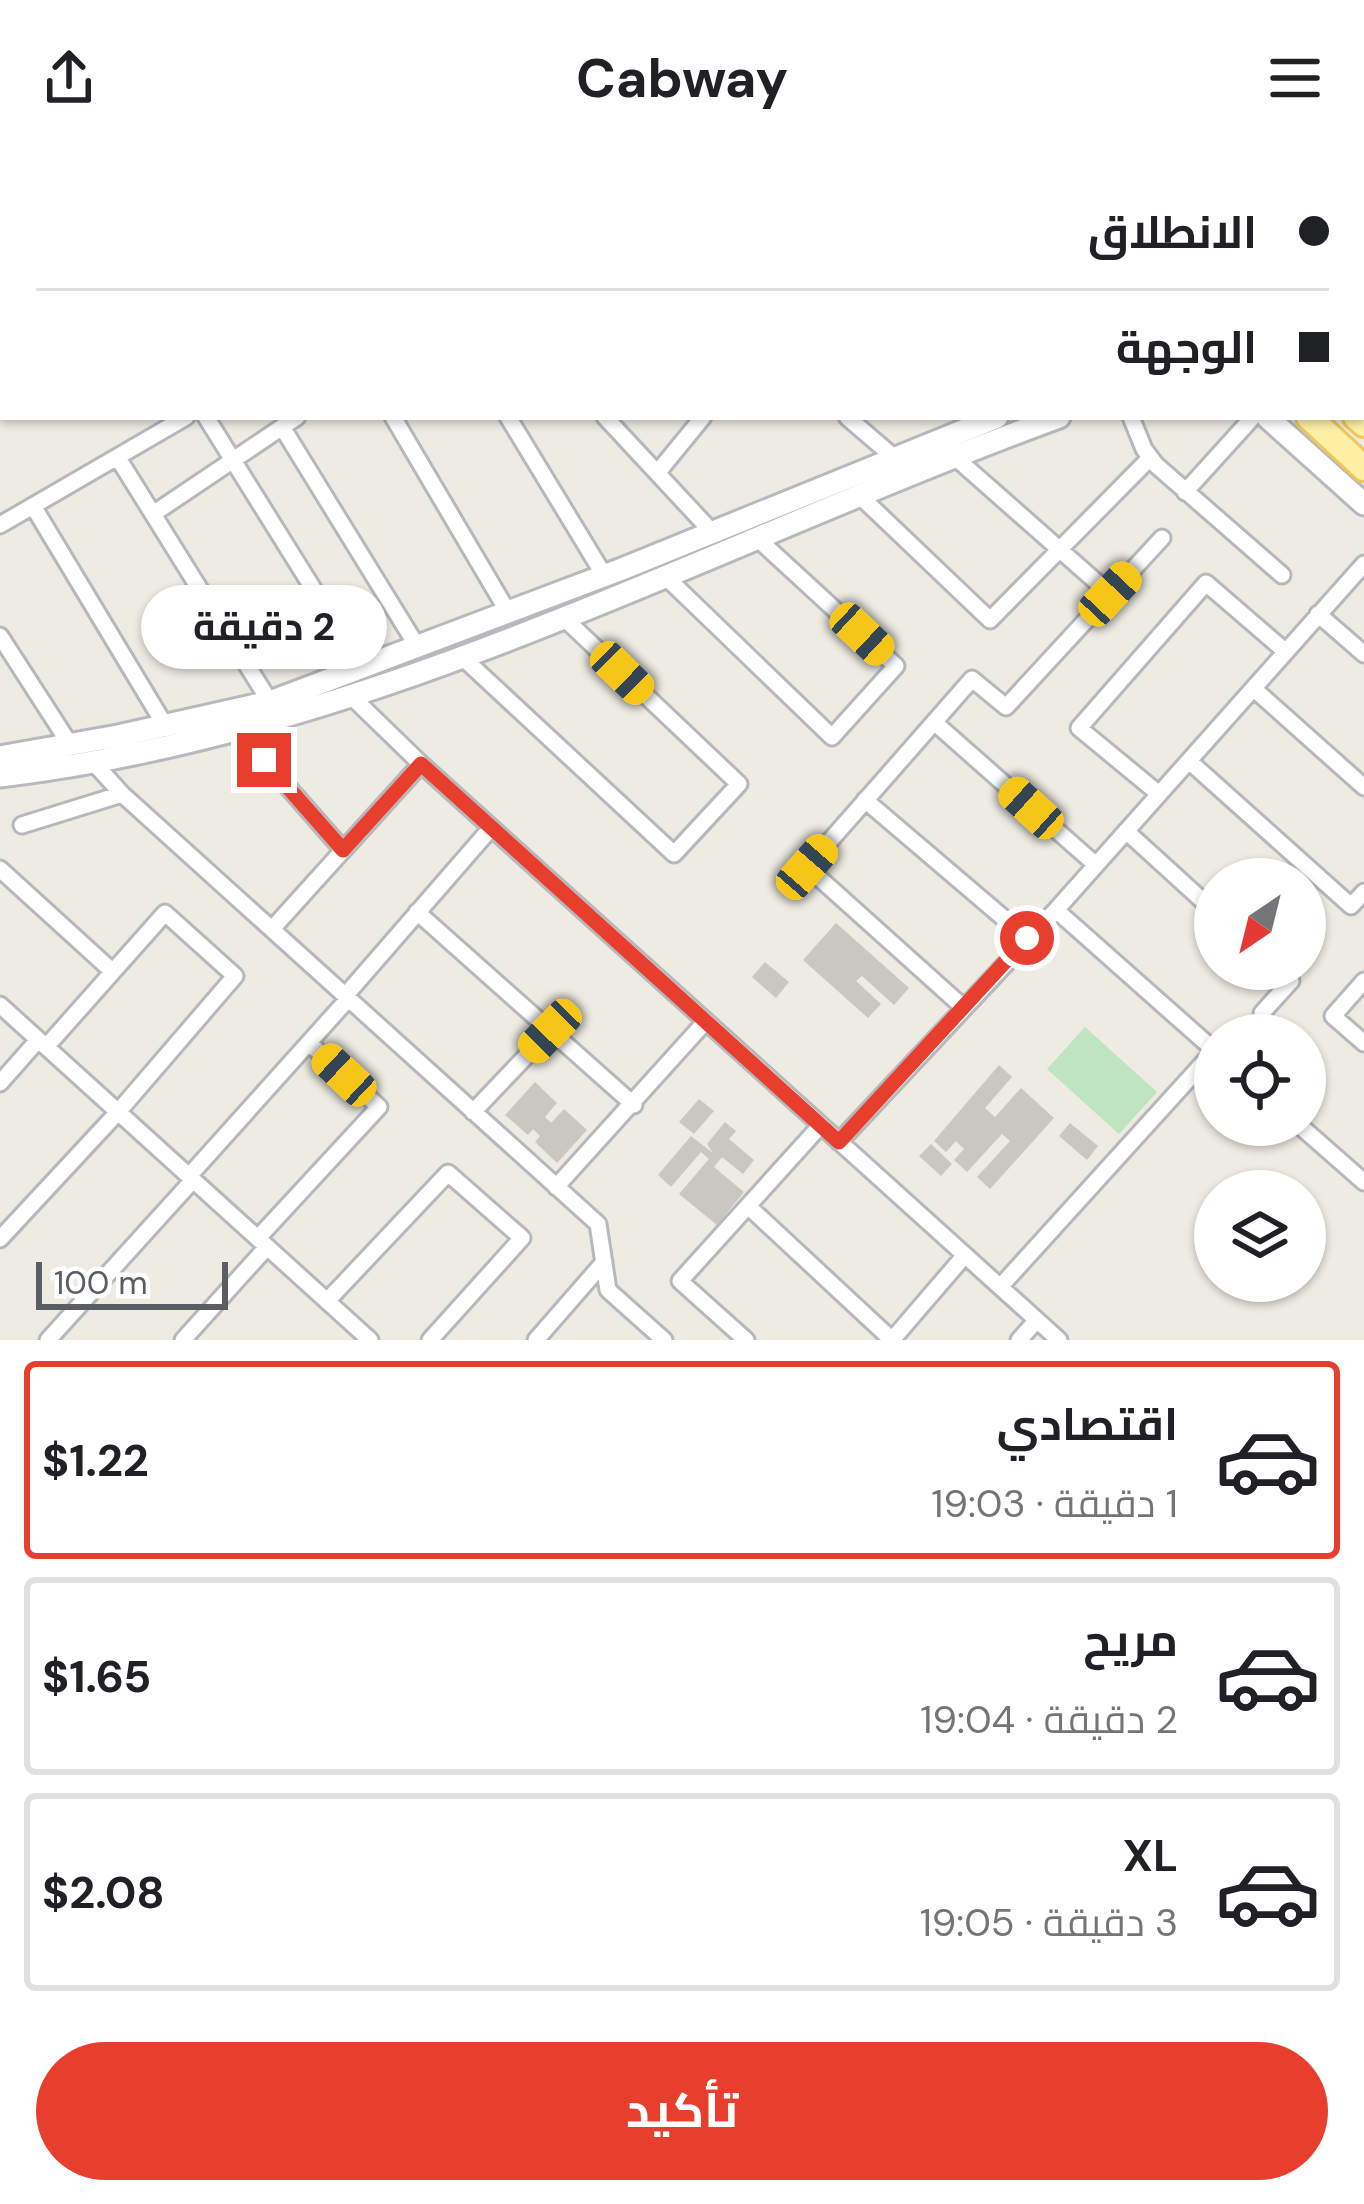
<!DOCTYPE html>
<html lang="ar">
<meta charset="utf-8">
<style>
:root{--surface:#fff;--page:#f2f2f2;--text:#202124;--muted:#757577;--line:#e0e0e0;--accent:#e73e2e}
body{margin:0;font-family:"DM Sans",Cairo,sans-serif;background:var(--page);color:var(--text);direction:rtl;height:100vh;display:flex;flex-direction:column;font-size:45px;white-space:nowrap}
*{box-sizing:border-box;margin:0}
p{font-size:39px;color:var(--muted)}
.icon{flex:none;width:66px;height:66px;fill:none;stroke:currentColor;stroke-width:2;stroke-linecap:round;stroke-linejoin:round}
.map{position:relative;height:1184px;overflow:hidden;direction:ltr}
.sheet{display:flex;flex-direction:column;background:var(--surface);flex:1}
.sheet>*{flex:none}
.guide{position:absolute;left:0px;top:0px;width:1365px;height:264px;box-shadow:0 3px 9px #0004;direction:rtl;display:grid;align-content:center;height:264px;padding:0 36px;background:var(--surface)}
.needle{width:78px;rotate:215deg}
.buttons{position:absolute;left:1194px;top:702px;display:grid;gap:24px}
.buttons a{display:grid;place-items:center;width:132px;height:132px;border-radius:50%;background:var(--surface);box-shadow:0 3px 9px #0004;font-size:60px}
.scale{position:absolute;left:36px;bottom:30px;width:192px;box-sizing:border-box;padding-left:12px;border:6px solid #5a5e63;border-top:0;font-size:33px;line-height:42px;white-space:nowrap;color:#5a5e63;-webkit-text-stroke:9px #fff;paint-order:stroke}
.end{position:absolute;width:54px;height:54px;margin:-27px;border:15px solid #e73e2e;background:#fff;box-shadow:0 0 0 6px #fff}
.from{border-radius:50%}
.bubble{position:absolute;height:84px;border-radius:42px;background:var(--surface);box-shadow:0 3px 9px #0004;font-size:39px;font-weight:700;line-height:84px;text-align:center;direction:rtl}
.car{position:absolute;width:36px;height:72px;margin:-36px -18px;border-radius:15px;box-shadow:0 0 9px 3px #0007;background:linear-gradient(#f5c518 24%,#345 0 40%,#f5c518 0 76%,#345 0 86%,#f5c518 0)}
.guide b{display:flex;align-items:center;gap:42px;height:114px;font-size:45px}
.guide b+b{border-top:3px solid var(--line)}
.guide i{width:30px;height:30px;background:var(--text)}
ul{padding:21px 0 0;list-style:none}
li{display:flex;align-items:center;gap:36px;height:198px;margin:0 24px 18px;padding:0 12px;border:6px solid var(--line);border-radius:12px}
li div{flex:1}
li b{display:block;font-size:45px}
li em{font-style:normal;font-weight:700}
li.selected{border-color:var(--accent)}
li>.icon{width:108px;height:108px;stroke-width:1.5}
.cta{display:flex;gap:24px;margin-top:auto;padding:24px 36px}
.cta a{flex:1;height:138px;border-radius:72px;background:var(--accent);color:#fff;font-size:48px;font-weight:700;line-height:138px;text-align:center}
header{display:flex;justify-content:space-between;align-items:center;height:156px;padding:0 36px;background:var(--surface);font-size:54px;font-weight:700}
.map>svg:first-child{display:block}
.green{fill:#bee5bf}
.building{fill:#cac7c1}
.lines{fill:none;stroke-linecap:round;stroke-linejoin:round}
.street-casing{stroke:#b5b8bc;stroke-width:21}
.secondary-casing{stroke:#b6b9be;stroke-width:27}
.primary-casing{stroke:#f0c758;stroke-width:30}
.street{stroke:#fff;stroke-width:15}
.secondary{stroke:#fff;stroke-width:21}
.primary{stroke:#fef1a6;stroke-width:24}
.route{stroke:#e73e2e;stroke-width:15}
</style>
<header><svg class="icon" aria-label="menu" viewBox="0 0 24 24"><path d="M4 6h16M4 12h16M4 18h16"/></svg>Cabway<svg class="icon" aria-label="share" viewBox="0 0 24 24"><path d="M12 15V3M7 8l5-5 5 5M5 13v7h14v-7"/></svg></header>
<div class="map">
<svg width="1364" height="1184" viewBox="0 0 1364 1184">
<rect width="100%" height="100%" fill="#edebe2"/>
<path class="green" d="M1085 871 1157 936 1119 978 1047 913Z"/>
<path class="building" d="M836 767 909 832 894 849 862 820 856 825 881 848 868 862 803 804Z
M765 806 789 826 776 842 752 821Z
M999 909 1012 921 985 952 995 961 1021 932 1054 962 990 1033 977 1021 1010 985 1002 978 967 1016 954 1004 964 993 956 985 946 996 934 985Z
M535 926 557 947 545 961 551 967 564 953 587 974 557 1007 535 986 540 980 533 973 528 979 505 959Z
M699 943 714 955 694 978 679 966Z
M725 966 736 975 729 983 754 1004 743 1018 722 1001 714 1011 744 1036 717 1069 679 1038 709 1003 701 996 671 1031 658 1019 691 980 713 997 707 988Z
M1070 967 1098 990 1087 1004 1059 980Z
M931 988 952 1008 941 1020 919 1000Z"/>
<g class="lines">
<defs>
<path id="street" d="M372 0 374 3
M561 0 564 3
M702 0 705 3
M846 0 849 3
M1256 0 1260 3
M477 3 480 0
M762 3 765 0
M1362 91 1364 89
M206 261 362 511
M393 261 508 456
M508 261 604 419
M605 261 713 377
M847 261 897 304
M1131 261 1144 293 1156 309 1282 419
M282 271 417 490
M118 302 270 546
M957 303 1110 438
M658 316 703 261
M1185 336 1253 261
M861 341 990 464 1150 302
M33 350 166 571
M153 358 297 261
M0 369 186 261
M667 422 832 581 896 510 759 384
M1318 458 1364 498
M0 480 71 590
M461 500 674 698 739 628 564 462
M1254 533 1364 631
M351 540 421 608 1059 1184
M934 566 1096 709
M238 574 343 694
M1189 605 1351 750 1364 736
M94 607 122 638 598 1068 608 1134 664 1184
M1159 638 1079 572 1206 427 1286 496
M865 644 1027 782
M22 669 122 638
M1126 675 1215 756
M0 713 112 815
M1056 754 1215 895
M417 756 634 949
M272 773 421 608
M1364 825 1333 860 1364 887
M345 840 491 672
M0 849 370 1184
M964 852 807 711 972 523 1006 551 1162 382
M1262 857 1291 825 1278 813
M0 927 38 884
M473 956 550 875
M1299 969 1364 1026
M839 986 1056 754 1364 408
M189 1020 348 843
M556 1031 706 865
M748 1050 892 1184 965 1099
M258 1082 379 951 309 887
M0 1083 118 956 235 820 165 757 46 891
M1000 1131 1215 894
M327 1145 448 1017 522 1082 430 1184
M48 1184 193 1024
M183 1184 267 1091
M536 1184 604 1106
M746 1184 680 1125 821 969
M1019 1184 1037 1164"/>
<path id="secondary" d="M13 0 15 3
M976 0 979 3
M994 0 997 3
M222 3 228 0
M301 3 306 0
M0 43 3 48
M0 140 3 138
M0 183 3 181
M1362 231 1364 233
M1267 261 1364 348
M0 601 118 580 270 546 622 413 997 261
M0 620C375 576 709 389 1059 261"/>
<path id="primary" d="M1061 0 1064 3
M1034 2 1035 3
M1104 2 1105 3
M1309 261 1364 312
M1356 261 1364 268"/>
</defs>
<use href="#street" class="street-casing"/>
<use href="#secondary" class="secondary-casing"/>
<use href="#primary" class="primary-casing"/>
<use href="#street" class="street"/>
<use href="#secondary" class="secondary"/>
<use href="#primary" class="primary"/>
</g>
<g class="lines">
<path class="route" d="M264 604 343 694 421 608 839 986 1027 782"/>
</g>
</svg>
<div class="buttons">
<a><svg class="needle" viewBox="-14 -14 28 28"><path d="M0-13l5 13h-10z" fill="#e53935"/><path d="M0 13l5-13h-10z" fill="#757577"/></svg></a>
<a><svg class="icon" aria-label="locate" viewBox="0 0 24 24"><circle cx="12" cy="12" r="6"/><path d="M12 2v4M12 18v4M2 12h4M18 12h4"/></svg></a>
<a><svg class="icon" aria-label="layers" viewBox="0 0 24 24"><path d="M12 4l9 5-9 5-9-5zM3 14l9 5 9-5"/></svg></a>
</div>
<div class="scale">100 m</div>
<i class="end from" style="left:1027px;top:782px"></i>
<i class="end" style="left:264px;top:604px"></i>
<div class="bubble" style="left:141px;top:429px;width:246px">2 دقيقة</div>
<i class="car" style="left:1110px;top:438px;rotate:43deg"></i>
<i class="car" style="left:862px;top:478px;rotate:133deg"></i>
<i class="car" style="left:622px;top:517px;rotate:134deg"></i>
<i class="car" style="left:1031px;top:652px;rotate:312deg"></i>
<i class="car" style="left:807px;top:711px;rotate:41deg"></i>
<i class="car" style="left:550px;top:875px;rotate:224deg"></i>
<i class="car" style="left:344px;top:919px;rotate:313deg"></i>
<div class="guide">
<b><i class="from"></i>الانطلاق</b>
<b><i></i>الوجهة</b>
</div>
</div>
<section class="sheet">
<ul>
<li class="selected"><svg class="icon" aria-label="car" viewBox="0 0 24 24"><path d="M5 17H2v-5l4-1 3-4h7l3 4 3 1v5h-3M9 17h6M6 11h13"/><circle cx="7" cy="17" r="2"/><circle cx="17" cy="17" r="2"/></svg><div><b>اقتصادي</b><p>1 دقيقة · 19:03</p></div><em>$1.22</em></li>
<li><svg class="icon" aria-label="car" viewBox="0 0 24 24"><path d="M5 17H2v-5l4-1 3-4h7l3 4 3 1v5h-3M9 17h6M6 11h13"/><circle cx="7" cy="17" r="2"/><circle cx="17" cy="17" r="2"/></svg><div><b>مريح</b><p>2 دقيقة · 19:04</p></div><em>$1.65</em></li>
<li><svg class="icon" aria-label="car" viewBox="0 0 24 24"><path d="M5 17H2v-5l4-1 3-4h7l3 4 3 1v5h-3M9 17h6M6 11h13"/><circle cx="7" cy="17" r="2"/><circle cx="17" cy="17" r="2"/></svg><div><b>XL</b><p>3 دقيقة · 19:05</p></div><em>$2.08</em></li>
</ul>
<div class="cta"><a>تأكيد</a></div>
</section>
